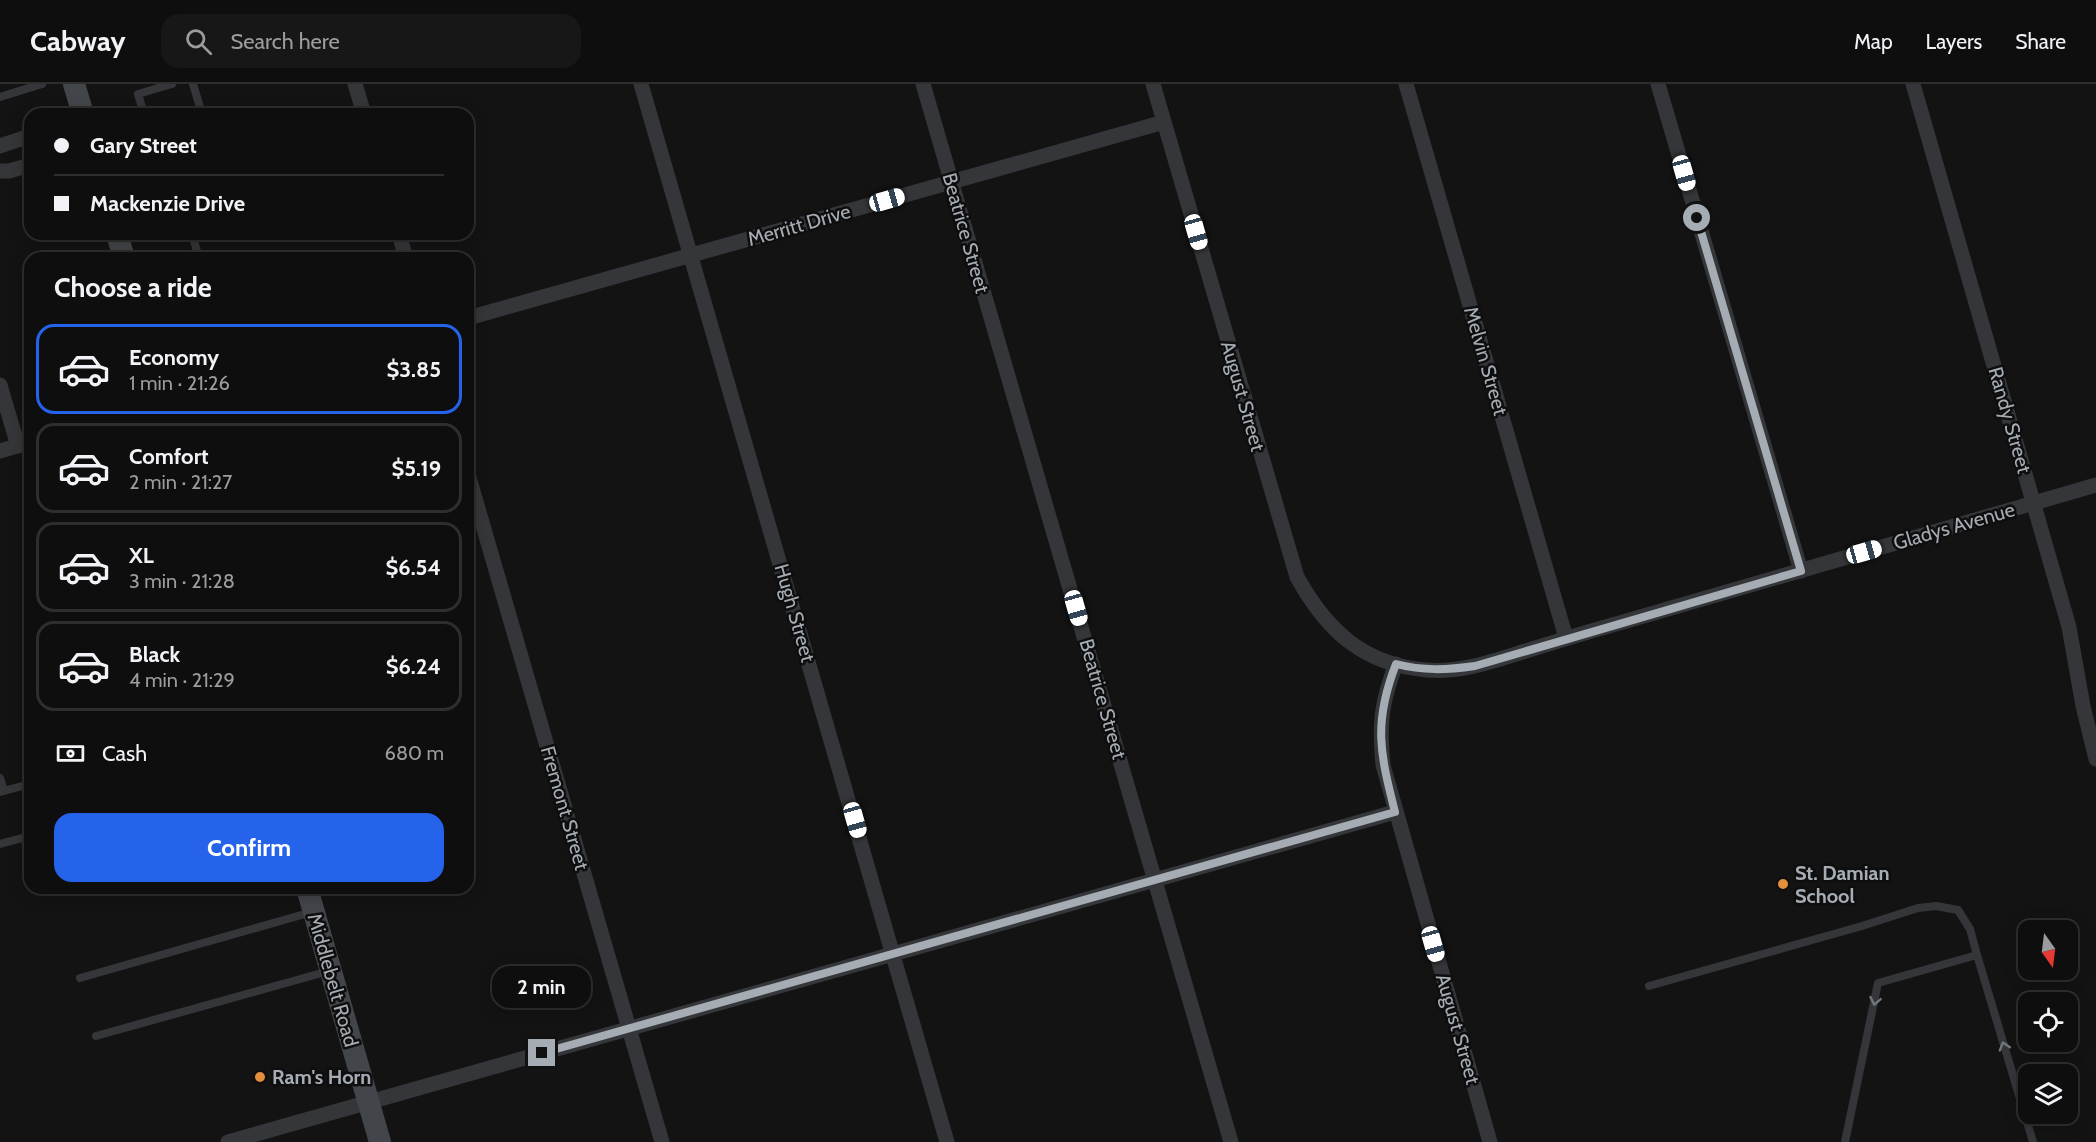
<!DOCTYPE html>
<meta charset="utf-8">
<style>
:root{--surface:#0e0e0f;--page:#171718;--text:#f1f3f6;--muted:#9b9c9e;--line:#2e2e2f;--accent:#2563eb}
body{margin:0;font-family:Cabin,sans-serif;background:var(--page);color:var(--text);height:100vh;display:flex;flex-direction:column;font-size:22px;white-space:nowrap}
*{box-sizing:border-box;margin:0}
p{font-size:20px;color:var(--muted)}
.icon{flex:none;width:33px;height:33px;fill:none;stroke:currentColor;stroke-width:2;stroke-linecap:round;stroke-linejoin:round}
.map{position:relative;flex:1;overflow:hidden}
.side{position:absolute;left:24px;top:168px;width:450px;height:642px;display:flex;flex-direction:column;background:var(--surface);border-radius:18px;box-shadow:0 3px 15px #0003,0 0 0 2px var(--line)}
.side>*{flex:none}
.banner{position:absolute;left:24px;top:24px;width:450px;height:132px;border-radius:18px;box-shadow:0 3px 15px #0003,0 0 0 2px var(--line);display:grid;align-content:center;height:132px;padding:0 30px;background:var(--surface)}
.needle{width:39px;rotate:166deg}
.controls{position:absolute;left:2018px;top:836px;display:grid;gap:12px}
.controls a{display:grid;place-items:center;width:60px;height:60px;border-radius:12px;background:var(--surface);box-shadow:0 3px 15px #0003,0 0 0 2px var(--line);font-size:30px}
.end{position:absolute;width:27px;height:27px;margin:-14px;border:8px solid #a5acb4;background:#111;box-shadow:0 0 0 3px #111}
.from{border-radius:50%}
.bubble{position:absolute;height:42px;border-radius:18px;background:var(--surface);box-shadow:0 3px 15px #0003,0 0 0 2px var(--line);font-size:20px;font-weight:700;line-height:42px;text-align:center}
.car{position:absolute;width:18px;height:36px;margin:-18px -9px;border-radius:8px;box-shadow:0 0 4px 2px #0007;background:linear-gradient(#fff 24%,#345 0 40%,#fff 0 76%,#345 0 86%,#fff 0)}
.banner b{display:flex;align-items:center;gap:21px;height:57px;font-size:22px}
.banner b+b{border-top:2px solid var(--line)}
.banner i{width:15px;height:15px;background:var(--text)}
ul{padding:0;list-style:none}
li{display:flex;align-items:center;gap:18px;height:90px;margin:0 12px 9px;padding:0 18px;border:3px solid var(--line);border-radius:18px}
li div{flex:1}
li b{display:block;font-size:22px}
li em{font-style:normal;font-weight:700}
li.current{border-color:var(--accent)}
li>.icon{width:54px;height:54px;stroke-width:1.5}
h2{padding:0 30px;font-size:27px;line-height:72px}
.pay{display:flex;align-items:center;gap:15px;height:66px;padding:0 30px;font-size:22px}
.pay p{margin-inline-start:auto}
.cta{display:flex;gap:12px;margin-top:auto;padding:12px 30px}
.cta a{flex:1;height:69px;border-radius:18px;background:var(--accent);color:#fff;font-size:24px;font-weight:700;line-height:69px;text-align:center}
header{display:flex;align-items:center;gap:36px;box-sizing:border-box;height:84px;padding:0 30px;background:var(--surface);border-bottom:2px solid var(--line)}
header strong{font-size:28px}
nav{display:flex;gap:33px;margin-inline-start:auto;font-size:21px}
.search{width:420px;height:54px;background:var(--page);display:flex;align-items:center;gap:15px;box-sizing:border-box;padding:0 21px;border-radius:18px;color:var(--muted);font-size:22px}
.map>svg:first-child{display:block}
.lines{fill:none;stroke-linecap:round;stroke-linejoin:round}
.lane{stroke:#343639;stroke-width:8}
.street{stroke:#343639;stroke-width:15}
.secondary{stroke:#424549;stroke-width:22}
.oneway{stroke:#72777d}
.route{stroke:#a5acb4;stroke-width:8}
.poi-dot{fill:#e28e3d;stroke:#0e0e0f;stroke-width:2}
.labels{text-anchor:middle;stroke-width:5;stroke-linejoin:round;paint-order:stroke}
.street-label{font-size:20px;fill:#a5acb4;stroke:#0e0e0f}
.poi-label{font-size:20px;font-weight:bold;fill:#a5acb4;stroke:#0e0e0f;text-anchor:start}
</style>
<header>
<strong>Cabway</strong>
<div class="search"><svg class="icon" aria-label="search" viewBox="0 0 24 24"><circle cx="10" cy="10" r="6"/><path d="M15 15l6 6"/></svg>Search here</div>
<nav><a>Map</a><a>Layers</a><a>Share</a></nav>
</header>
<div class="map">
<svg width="2096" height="1058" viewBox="0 0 2096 1058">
<rect width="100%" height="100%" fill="#131314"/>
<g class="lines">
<path class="lane" d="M193 0 202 30
M0 13 42 0
M144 30 138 10 172 0
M192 150 199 174
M0 694 4 707
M0 708 30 700
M0 760 30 752
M80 894 312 828
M1649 902 1862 842 1918 824 1936 822 1958 826 1970 845 1977 871
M96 952 329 887
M1845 1058 1878 899 1977 871 2033 1058"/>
<path class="street" d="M355 0 364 30
M641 0 947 1058
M923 0 1231 1058
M1153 0 1297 493C1327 547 1364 581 1427 586 1463 589 1496 576 1529 566 1558 557 1587 548 1616 540 1776 494 1936 447 2096 401
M1406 0 1566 554
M1658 0 1801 487
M1913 0 2069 543 2083 622 2096 675
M0 62 30 52
M0 87H9L30 81
M399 150 406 174
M468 234 1164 38
M0 301 18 362
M0 367 30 358
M468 390 662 1058
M1396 580C1381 619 1379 640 1383 681L1490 1058
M228 1058 1395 728"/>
<path class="secondary" d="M74 0 83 30
M117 150 124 174
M307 804 380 1058"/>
</g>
<defs><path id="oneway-chevron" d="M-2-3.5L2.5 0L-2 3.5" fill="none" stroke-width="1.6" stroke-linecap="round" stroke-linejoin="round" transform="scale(1.5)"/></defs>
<g class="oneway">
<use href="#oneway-chevron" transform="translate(1875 917) rotate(101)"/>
<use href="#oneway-chevron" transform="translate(2004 962) rotate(-107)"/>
</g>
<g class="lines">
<path class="route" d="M542 969 1395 728C1380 669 1373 639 1396 580 1423 587 1447 586 1475 582L1801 487 1697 134"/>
</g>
<g class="poi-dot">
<circle cx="1783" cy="800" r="6"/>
<circle cx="260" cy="993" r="6"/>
</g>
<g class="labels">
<g class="street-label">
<text transform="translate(799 141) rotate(-16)" y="7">Merritt Drive</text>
<text transform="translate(966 149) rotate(74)" y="7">Beatrice Street</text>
<text transform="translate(1486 277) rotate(74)" y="7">Melvin Street</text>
<text transform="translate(1243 312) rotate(74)" y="7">August Street</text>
<text transform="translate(2010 336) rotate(74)" y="7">Randy Street</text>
<text transform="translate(1954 442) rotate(-16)" y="7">Gladys Avenue</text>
<text transform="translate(795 529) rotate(74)" y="7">Hugh Street</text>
<text transform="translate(1103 615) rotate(74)" y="7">Beatrice Street</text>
<text transform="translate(565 724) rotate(74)" y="7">Fremont Street</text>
<text transform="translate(333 896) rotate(74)" y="7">Middlebelt Road</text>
<text transform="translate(1458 945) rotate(74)" y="7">August Street</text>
</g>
<g class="poi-label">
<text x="1795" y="796">St. Damian<tspan x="1795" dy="23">School</tspan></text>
<text x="272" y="1000">Ram's Horn</text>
</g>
</g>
</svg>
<div class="controls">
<a><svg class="needle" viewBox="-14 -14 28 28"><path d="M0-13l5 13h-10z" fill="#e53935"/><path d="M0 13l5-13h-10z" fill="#9b9c9e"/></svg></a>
<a><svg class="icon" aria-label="locate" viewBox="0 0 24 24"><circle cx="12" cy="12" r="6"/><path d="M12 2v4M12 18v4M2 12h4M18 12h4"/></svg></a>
<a><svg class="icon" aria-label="layers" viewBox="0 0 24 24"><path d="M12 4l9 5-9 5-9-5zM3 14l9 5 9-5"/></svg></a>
</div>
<i class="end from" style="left:1697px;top:134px"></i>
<i class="end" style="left:542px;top:969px"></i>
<div class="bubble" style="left:492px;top:882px;width:99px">2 min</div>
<i class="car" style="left:1684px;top:89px;rotate:164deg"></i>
<i class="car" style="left:887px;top:116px;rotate:74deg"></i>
<i class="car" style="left:1196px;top:148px;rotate:164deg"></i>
<i class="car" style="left:1864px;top:468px;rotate:74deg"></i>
<i class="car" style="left:1076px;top:524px;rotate:164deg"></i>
<i class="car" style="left:855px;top:736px;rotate:164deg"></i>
<i class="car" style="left:1433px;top:860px;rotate:164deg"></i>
<div class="banner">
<b><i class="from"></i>Gary Street</b>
<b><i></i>Mackenzie Drive</b>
</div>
<section class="side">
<h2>Choose a ride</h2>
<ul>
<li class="current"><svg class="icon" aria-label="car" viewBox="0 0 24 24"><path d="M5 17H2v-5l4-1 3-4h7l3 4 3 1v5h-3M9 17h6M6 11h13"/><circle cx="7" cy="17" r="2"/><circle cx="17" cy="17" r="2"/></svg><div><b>Economy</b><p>1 min · 21:26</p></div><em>$3.85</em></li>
<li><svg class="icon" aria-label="car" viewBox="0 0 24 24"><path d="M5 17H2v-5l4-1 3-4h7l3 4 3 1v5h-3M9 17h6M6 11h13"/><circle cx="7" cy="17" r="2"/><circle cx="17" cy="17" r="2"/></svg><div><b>Comfort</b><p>2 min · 21:27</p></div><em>$5.19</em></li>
<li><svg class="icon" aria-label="car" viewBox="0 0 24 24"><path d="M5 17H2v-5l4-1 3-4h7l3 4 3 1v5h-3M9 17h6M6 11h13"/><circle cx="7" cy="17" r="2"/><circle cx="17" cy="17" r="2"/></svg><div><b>XL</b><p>3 min · 21:28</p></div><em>$6.54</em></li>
<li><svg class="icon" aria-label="car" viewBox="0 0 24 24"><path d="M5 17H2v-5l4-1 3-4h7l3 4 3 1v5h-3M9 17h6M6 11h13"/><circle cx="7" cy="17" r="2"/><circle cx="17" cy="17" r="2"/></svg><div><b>Black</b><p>4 min · 21:29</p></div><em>$6.24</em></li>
</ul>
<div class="pay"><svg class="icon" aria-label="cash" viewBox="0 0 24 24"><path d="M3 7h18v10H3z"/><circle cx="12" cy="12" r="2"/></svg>Cash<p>680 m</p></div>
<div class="cta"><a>Confirm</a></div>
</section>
</div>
